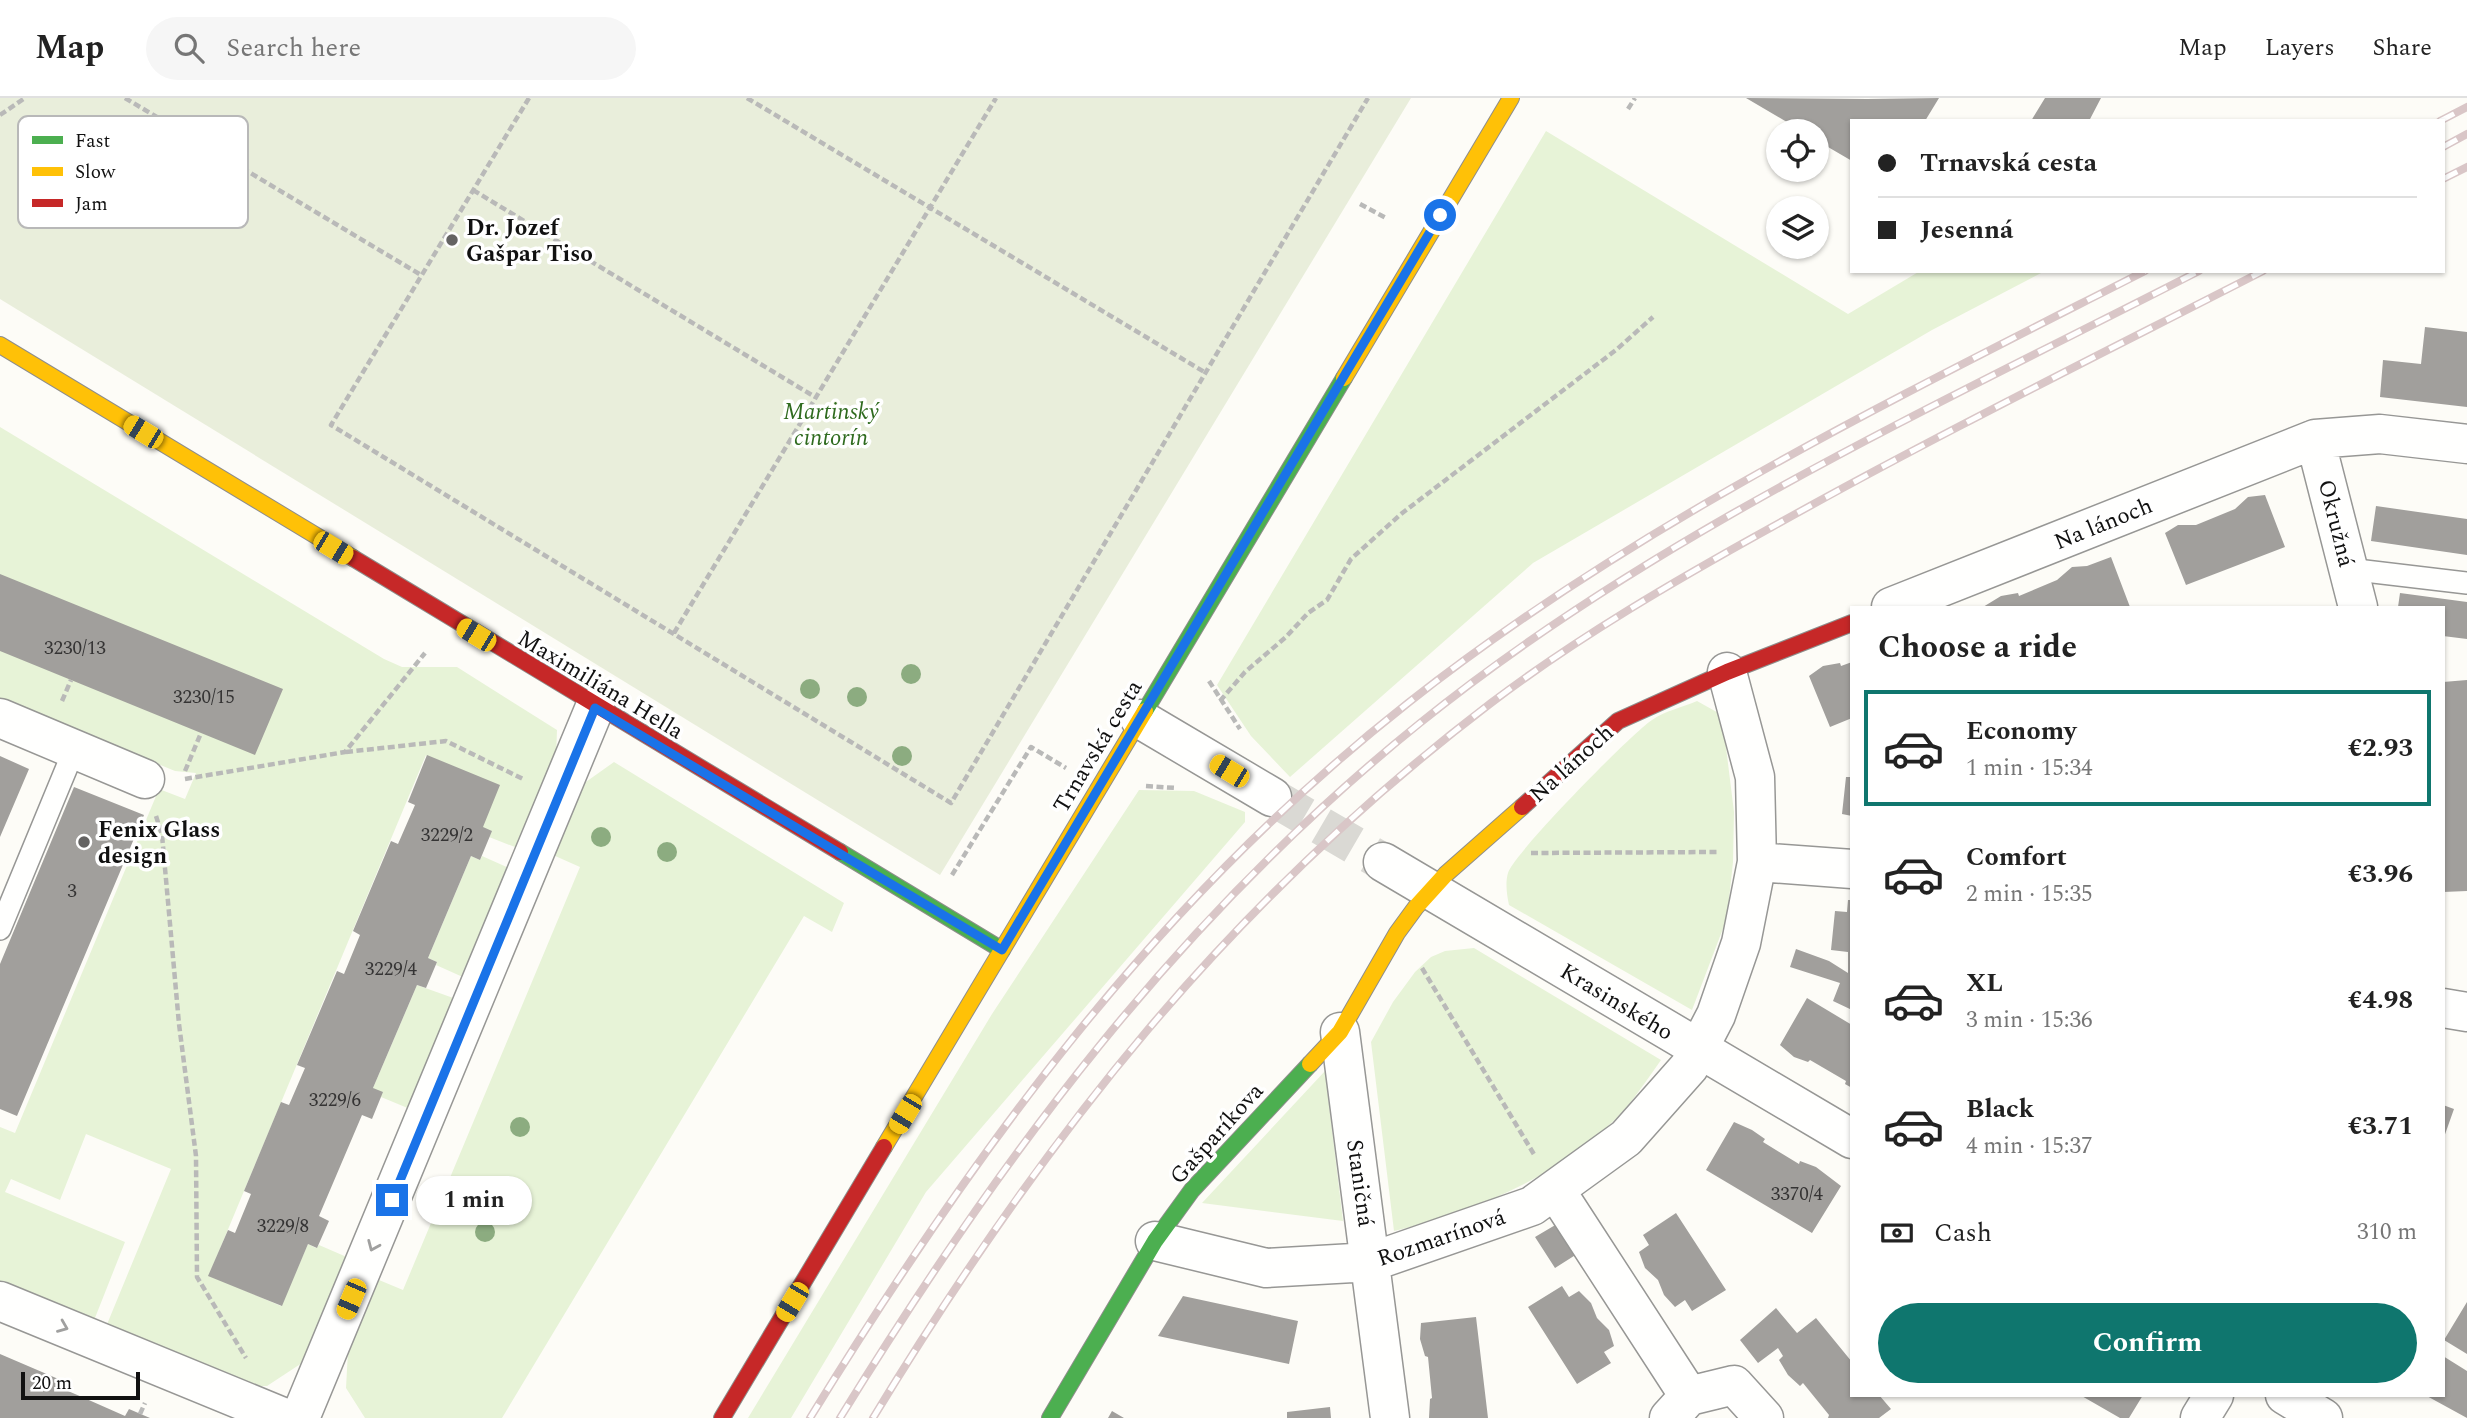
<!DOCTYPE html>
<meta charset="utf-8">
<style>
:root{--surface:#fff;--page:#f6f6f6;--text:#222;--muted:#767676;--line:#e0e0e0;--accent:#0f766e}
body{margin:0;font-family:Spectral,serif;background:var(--page);color:var(--text);height:100vh;display:flex;flex-direction:column;font-size:26px;white-space:nowrap}
*{box-sizing:border-box;margin:0}
p{font-size:23px;color:var(--muted)}
.icon{flex:none;width:38px;height:38px;fill:none;stroke:currentColor;stroke-width:2;stroke-linecap:round;stroke-linejoin:round}
.map{position:relative;flex:1;overflow:hidden}
.details{position:absolute;left:1850px;top:508px;width:595px;height:791px;display:flex;flex-direction:column;background:var(--surface);border-radius:0px;box-shadow:0 2px 5px #0004}
.details>*{flex:none}
.hud{position:absolute;left:1850px;top:21px;width:595px;height:154px;border-radius:0px;box-shadow:0 2px 5px #0004;display:grid;align-content:center;height:154px;padding:0 28px;background:var(--surface)}
.controls{position:absolute;left:1766px;top:21px;display:grid;gap:14px}
.controls a{display:grid;place-items:center;width:63px;height:63px;border-radius:50%;background:var(--surface);box-shadow:0 2px 5px #0004;font-size:35px}
.scale{position:absolute;left:21px;bottom:18px;width:119px;box-sizing:border-box;padding-left:7px;border:4px solid #111;border-top:0;font-size:19px;line-height:24px;white-space:nowrap;color:#111;-webkit-text-stroke:5px #fff;paint-order:stroke}
.end{position:absolute;width:32px;height:32px;margin:-16px;border:9px solid #1a73e8;background:#fff;box-shadow:0 0 0 4px #fff}
.from{border-radius:50%}
.bubble{position:absolute;height:49px;border-radius:24px;background:var(--surface);box-shadow:0 2px 5px #0004;font-size:23px;font-weight:700;line-height:49px;text-align:center}
.car{position:absolute;width:21px;height:42px;margin:-21px -10px;border-radius:9px;box-shadow:0 0 5px 2px #0007;background:linear-gradient(#f5c518 24%,#345 0 40%,#f5c518 0 76%,#345 0 86%,#f5c518 0)}
.hud b{display:flex;align-items:center;gap:24px;height:66px;font-size:26px}
.hud b+b{border-top:2px solid var(--line)}
.hud i{width:18px;height:18px;background:var(--text)}
ul{padding:0;list-style:none}
li{display:flex;align-items:center;gap:21px;height:116px;margin:0 14px 10px;padding:0 14px;border:4px solid transparent;border-radius:0px}
li div{flex:1}
li b{display:block;font-size:26px}
li em{font-style:normal;font-weight:700}
li.selected{border-color:var(--accent)}
li>.icon{width:63px;height:63px;stroke-width:1.5}
h2{padding:0 28px;font-size:32px;line-height:84px}
.pay{display:flex;align-items:center;gap:18px;height:77px;padding:0 28px;font-size:26px}
.pay p{margin-inline-start:auto}
.button{display:flex;gap:14px;margin-top:auto;padding:14px 28px}
.button a{flex:1;height:80px;border-radius:42px;background:var(--accent);color:#fff;font-size:28px;font-weight:700;line-height:80px;text-align:center}
header{display:flex;align-items:center;gap:42px;box-sizing:border-box;height:98px;padding:0 35px;background:var(--surface);border-bottom:2px solid var(--line)}
header strong{font-size:33px}
nav{display:flex;gap:38px;margin-inline-start:auto;font-size:24px}
.search{width:490px;height:63px;background:var(--page);display:flex;align-items:center;gap:18px;box-sizing:border-box;padding:0 24px;border-radius:38px;color:var(--muted);font-size:26px}
.map>svg:first-child{display:block}
.green{fill:#e7f3d7}
.cemetery{fill:#e9eedb}
.building{fill:#a19f9c}
.lines{fill:none;stroke-linecap:round;stroke-linejoin:round}
.street-tunnel{stroke:#dad9d4;stroke-width:38;stroke-dasharray:38 19;stroke-linecap:butt}
.lane-casing{stroke:#979795;stroke-width:24}
.street-casing{stroke:#979795;stroke-width:41}
.fast-casing{stroke:#8e8d8b;stroke-width:18}
.slow-casing{stroke:#8e8d8b;stroke-width:18}
.jam-casing{stroke:#8e8d8b;stroke-width:18}
.path{stroke:#b9b9b8;stroke-width:4.5;stroke-dasharray:7 3.5;stroke-linecap:butt}
.lane{stroke:#fffffe;stroke-width:21}
.street{stroke:#fffffe;stroke-width:38}
.fast{stroke:#4caf50;stroke-width:16}
.slow{stroke:#ffc107;stroke-width:16}
.jam{stroke:#c62828;stroke-width:16}
.rail-casing{stroke:#d9c6c7;stroke-width:8}
.rail{stroke:#fff;stroke-width:5;stroke-dasharray:16;stroke-linecap:butt}
.tree{fill:#8cac80}
.oneway{stroke:#a0a09f}
.route{stroke:#1a73e8;stroke-width:9}
.poi-dot{fill:#646362;stroke:#fff;stroke-width:2.5}
.labels{text-anchor:middle;stroke-width:7;stroke-linejoin:round;paint-order:stroke}
.number-label{font-size:19px;fill:#353434}
.poi-label{font-size:23px;font-weight:bold;fill:#111;stroke:#fff;text-anchor:start}
.park-label{font-size:23px;font-style:italic;fill:#2f6b1f;stroke:#fff}
.street-label{font-size:23px;fill:#111;stroke:#fff}
.key{fill:#fff;stroke:#b8b8b8;stroke-width:2}
.key-label{font-size:19px;fill:#111}
</style>
<header>
<strong>Map</strong>
<div class="search"><svg class="icon" aria-label="search" viewBox="0 0 24 24"><circle cx="10" cy="10" r="6"/><path d="M15 15l6 6"/></svg>Search here</div>
<nav><a>Map</a><a>Layers</a><a>Share</a></nav>
</header>
<div class="map">
<svg width="2467" height="1320" viewBox="0 0 2467 1320">
<rect width="100%" height="100%" fill="#fdfcf7"/>
<path class="green" d="M1546 33 1848 216 1920 173H2045L1932 232 1533 465 1290 679 1251 638 1217 587Z
M0 329 384 561 402 569H457L557 632 556 660 520 751 489 739 426 657 209 1177 281 1208 308 1146 316 1150 319 1147 349 1160 305 1263 267 1288H226L103 1236 171 1071 86 1036 60 1102 11 1081 5 1094 125 1144 91 1230 0 1193V1029L15 1035 159 691 185 701 196 675 175 673 0 601Z
M1697 603 1722 617 1734 714 1733 764 1727 820 1692 912 1509 807C1507 797 1505 785 1508 775 1513 756 1632 635 1652 622 1665 613 1683 609 1697 603Z
M614 664 844 805 832 834 804 818 502 1320H365L346 1290 348 1253 379 1182 403 1192 580 769 553 757 583 686Z
M1139 692 1194 693 1245 714V724L926 1094 791 1320H748L992 916Z
M471 758 480 762 482 758 511 771 465 880 436 867 437 864 428 860Z
M1474 850 1661 962C1651 976 1641 991 1630 1005 1574 1072 1477 1114 1394 1133L1371 944 1393 904 1415 874 1431 859 1445 853Z
M417 887 456 901 410 1011 381 999 373 990Z
M1325 973 1343 1123 1202 1105Z"/>
<path class="cemetery" d="M0 0H1411L940 777 0 201Z"/>
<path class="building" d="M1746 0 1867 1 1939 0 1925 23H1852V63L1816 42V33H1802Z
M2045 0H2101L2089 23H2031Z
M2425 229 2467 234V309L2380 299 2383 262 2421 266Z
M2265 397 2285 449 2186 487 2165 435 2178 427H2196L2235 411 2248 399Z
M2376 408 2467 421V457L2371 443Z
M2111 459 2130 509H1983L2001 498 2018 495 2019 498 2057 482 2072 469 2087 468Z
M0 476 283 591 255 657 0 553Z
M2400 495 2467 504V541L2443 538V509H2398Z
M1852 564V620L1830 629 1809 578 1823 568 1840 565 1841 568Z
M2467 582V793L2443 794V584Z
M427 657 500 687 483 729 492 733 480 762 471 758 428 860 437 864 426 890 417 887 373 990 383 994 372 1021 362 1017 319 1118 329 1123 317 1150 308 1146 282 1208 208 1178 228 1132 235 1135 251 1096 244 1093 281 1004 289 1007 305 970 297 967 337 873 344 876 360 837 353 833 391 743 398 746 415 707 408 704Z
M0 658 29 671 0 739Z
M1846 679H1852V718L1842 716Z
M74 689 144 717 17 1018 0 1011V866Z
M1848 802H1852V912L1833 903 1840 885 1790 869 1796 851 1829 863 1848 875V854L1831 852 1835 813 1847 814Z
M1807 900 1852 927V990L1845 986 1846 983 1810 962 1808 964 1794 959 1780 947Z
M2443 1007 2454 1011 2443 1042Z
M1734 1024 1752 1032 1765 1041 1763 1044 1799 1066 1800 1063 1816 1069 1841 1088 1812 1135 1706 1072Z
M1676 1115 1726 1192 1692 1213 1685 1202 1675 1209 1664 1197 1658 1182 1645 1170 1639 1154 1649 1147 1643 1137Z
M1557 1126 1577 1156 1555 1170 1535 1139Z
M1562 1188 1569 1199 1579 1193 1591 1205 1597 1220 1609 1232 1614 1248 1604 1254 1611 1265 1577 1286 1528 1209Z
M1183 1198 1298 1223 1289 1266 1158 1238Z
M2467 1204V1256L2444 1242Z
M1776 1210 1797 1235 1816 1220 1852 1264V1297H1879L1891 1311 1879 1320H1828L1829 1317 1803 1285 1800 1288 1788 1277 1779 1262 1783 1258 1778 1250 1758 1265 1740 1242Z
M1476 1219 1488 1320H1429L1430 1301 1432 1300 1428 1259 1425 1258 1420 1241 1421 1225Z
M0 1256 63 1283 61 1290 82 1299 125 1318 129 1311 150 1320H0Z
M2443 1258 2467 1273V1320L2425 1297H2443Z
M2080 1297H2143L2129 1320H2120Z
M1330 1309 1331 1320H1287V1314Z
M1112 1313 1124 1320H1108Z"/>
<g class="lines">
<path class="street-tunnel" d="M1272 699 1383 764"/>
<defs>
<path id="lane" d="M2348 471 2467 485
M0 831 74 652"/>
<path id="street" d="M2315 341 2358 509
M1891 509 2315 341 2380 336 2467 346
M0 620 145 681
M1140 621 1272 699
M1383 764 1852 1041
M1757 764 1852 771
M2443 910 2467 914
M1340 934 1390 1320
M1556 1093 1689 1298
M1155 1143 1266 1170 1371 1164 1532 1108 1626 1040 1689 969 1716 917 1741 845 1757 764 1755 679 1727 574
M0 1203 285 1320
M2285 1297 2323 1320
M300 1320 595 609
M1669 1320 1689 1298 1734 1287 1764 1320
M2200 1320 2214 1297"/>
<path id="fast" d="M1145 613 1344 280
M840 754 1002 852
M1050 1320 1155 1143 1192 1092 1310 966"/>
<path id="slow" d="M0 247 353 460
M1344 280 1511 0
M1310 966 1340 934 1397 835 1416 809 1446 776 1522 709
M884 1049 1145 613"/>
<path id="jam" d="M353 460 840 754
M1522 709 1618 623 1727 574 1852 525
M722 1320 884 1049"/>
</defs>
<use href="#lane" class="lane-casing"/>
<use href="#street" class="street-casing"/>
<use href="#fast" class="fast-casing"/>
<use href="#slow" class="slow-casing"/>
<use href="#jam" class="jam-casing"/>
<path class="path" d="M125 0 421 177
M529 0 331 327 951 705 1368 0
M747 0 1206 275
M1628 11 1635 0
M0 17 25 0
M473 92 815 299
M1360 106 1386 120
M674 535 996 0
M1209 583 1240 631
M62 603 71 582
M1220 603 1245 574 1286 539 1308 515 1327 502 1351 461 1401 416 1616 252 1653 219
M346 654 446 643 523 681
M185 673 201 635
M185 681 345 654 425 555
M1146 688 1176 690
M156 718 162 737 179 926 196 1058 197 1179 246 1260
M1531 755 1718 754
M952 777 1031 649 1066 670
M1422 870 1535 1058
M140 1316 145 1305"/>
<use href="#lane" class="lane"/>
<use href="#street" class="street"/>
<use href="#fast" class="fast"/>
<use href="#slow" class="slow"/>
<use href="#jam" class="jam"/>
<defs>
<path id="rail" d="M2440 23 2467 9
M2443 49 2467 36
M2443 81 2467 69
M810 1320C976 1050 1156 803 1408 605 1632 428 1892 302 2145 173
M840 1320C1002 1057 1178 820 1420 625 1654 436 1934 309 2199 173
M873 1320C1044 1039 1227 806 1491 605 1578 539 1676 482 1772 429 1933 339 2099 257 2263 173"/>
</defs>
<use href="#rail" class="rail-casing"/>
<use href="#rail" class="rail"/>
</g>
<g class="tree">
<circle cx="911" cy="576" r="10"/>
<circle cx="810" cy="591" r="10"/>
<circle cx="857" cy="599" r="10"/>
<circle cx="902" cy="658" r="10"/>
<circle cx="601" cy="739" r="10"/>
<circle cx="667" cy="754" r="10"/>
<circle cx="520" cy="1029" r="10"/>
<circle cx="485" cy="1134" r="10"/>
</g>
<defs><path id="oneway-chevron" d="M-2-3.5L2.5 0L-2 3.5" fill="none" stroke-width="1.6" stroke-linecap="round" stroke-linejoin="round" transform="scale(1.75)"/></defs>
<g class="oneway">
<use href="#oneway-chevron" transform="translate(373 1148) rotate(113)"/>
<use href="#oneway-chevron" transform="translate(63 1229) rotate(22)"/>
</g>
<g class="lines">
<path class="route" d="M392 1102 595 610 1002 852 1440 117"/>
</g>
<g class="poi-dot">
<circle cx="452" cy="142" r="7"/>
<circle cx="84" cy="744" r="7"/>
</g>
<g class="labels">
<g class="number-label">
<text x="75" y="556">3230/13</text>
<text x="204" y="605">3230/15</text>
<text x="447" y="743">3229/2</text>
<text x="72" y="799">3</text>
<text x="391" y="877">3229/4</text>
<text x="335" y="1008">3229/6</text>
<text x="1797" y="1102">3370/4</text>
<text x="283" y="1134">3229/8</text>
</g>
<g class="poi-label">
<text x="466" y="137">Dr. Jozef<tspan x="466" dy="26">Gašpar Tiso</tspan></text>
<text x="98" y="739">Fenix Glass<tspan x="98" dy="26">design</tspan></text>
</g>
<g class="park-label">
<text x="831" y="321">Martinský<tspan x="831" dy="26">cintorín</tspan></text>
</g>
<g class="street-label">
<text transform="translate(2103 425) rotate(-22)" y="8">Na lánoch</text>
<text transform="translate(2337 425) rotate(76)" y="8">Okružná</text>
<text transform="translate(601 586) rotate(31)" y="8">Maximiliána Hella</text>
<text transform="translate(1097 648) rotate(-59)" y="8">Trnavská cesta</text>
<text transform="translate(1571 665) rotate(-42)" y="8">Na lánoch</text>
<text transform="translate(1617 903) rotate(31)" y="8">Krasinského</text>
<text transform="translate(1216 1035) rotate(-48)" y="8">Gašparíkova</text>
<text transform="translate(1361 1085) rotate(82)" y="8">Staničná</text>
<text transform="translate(1441 1139) rotate(-19)" y="8">Rozmarínová</text>
</g>
</g>
<rect x="18" y="18" width="230" height="112" rx="10" class="key"/>
<rect x="32" y="38" width="31" height="8" fill="#4caf50"/>
<rect x="32" y="69" width="31" height="9" fill="#ffc107"/>
<rect x="32" y="101" width="31" height="8" fill="#c62828"/>
<g class="key-label">
<text x="75" y="49">Fast</text>
<text x="75" y="80">Slow</text>
<text x="75" y="112">Jam</text>
</g>
</svg>
<div class="controls">
<a><svg class="icon" aria-label="locate" viewBox="0 0 24 24"><circle cx="12" cy="12" r="6"/><path d="M12 2v4M12 18v4M2 12h4M18 12h4"/></svg></a>
<a><svg class="icon" aria-label="layers" viewBox="0 0 24 24"><path d="M12 4l9 5-9 5-9-5zM3 14l9 5 9-5"/></svg></a>
</div>
<div class="scale">20 m</div>
<i class="end from" style="left:1440px;top:117px"></i>
<i class="end" style="left:392px;top:1102px"></i>
<div class="bubble" style="left:416px;top:1078px;width:116px">1 min</div>
<i class="car" style="left:143px;top:334px;rotate:301deg"></i>
<i class="car" style="left:333px;top:450px;rotate:121deg"></i>
<i class="car" style="left:476px;top:537px;rotate:301deg"></i>
<i class="car" style="left:1229px;top:673px;rotate:301deg"></i>
<i class="car" style="left:905px;top:1016px;rotate:211deg"></i>
<i class="car" style="left:351px;top:1201px;rotate:203deg"></i>
<i class="car" style="left:792px;top:1204px;rotate:211deg"></i>
<div class="hud">
<b><i class="from"></i>Trnavská cesta</b>
<b><i></i>Jesenná</b>
</div>
<section class="details">
<h2>Choose a ride</h2>
<ul>
<li class="selected"><svg class="icon" aria-label="car" viewBox="0 0 24 24"><path d="M5 17H2v-5l4-1 3-4h7l3 4 3 1v5h-3M9 17h6M6 11h13"/><circle cx="7" cy="17" r="2"/><circle cx="17" cy="17" r="2"/></svg><div><b>Economy</b><p>1 min · 15:34</p></div><em>€2.93</em></li>
<li><svg class="icon" aria-label="car" viewBox="0 0 24 24"><path d="M5 17H2v-5l4-1 3-4h7l3 4 3 1v5h-3M9 17h6M6 11h13"/><circle cx="7" cy="17" r="2"/><circle cx="17" cy="17" r="2"/></svg><div><b>Comfort</b><p>2 min · 15:35</p></div><em>€3.96</em></li>
<li><svg class="icon" aria-label="car" viewBox="0 0 24 24"><path d="M5 17H2v-5l4-1 3-4h7l3 4 3 1v5h-3M9 17h6M6 11h13"/><circle cx="7" cy="17" r="2"/><circle cx="17" cy="17" r="2"/></svg><div><b>XL</b><p>3 min · 15:36</p></div><em>€4.98</em></li>
<li><svg class="icon" aria-label="car" viewBox="0 0 24 24"><path d="M5 17H2v-5l4-1 3-4h7l3 4 3 1v5h-3M9 17h6M6 11h13"/><circle cx="7" cy="17" r="2"/><circle cx="17" cy="17" r="2"/></svg><div><b>Black</b><p>4 min · 15:37</p></div><em>€3.71</em></li>
</ul>
<div class="pay"><svg class="icon" aria-label="cash" viewBox="0 0 24 24"><path d="M3 7h18v10H3z"/><circle cx="12" cy="12" r="2"/></svg>Cash<p>310 m</p></div>
<div class="button"><a>Confirm</a></div>
</section>
</div>
